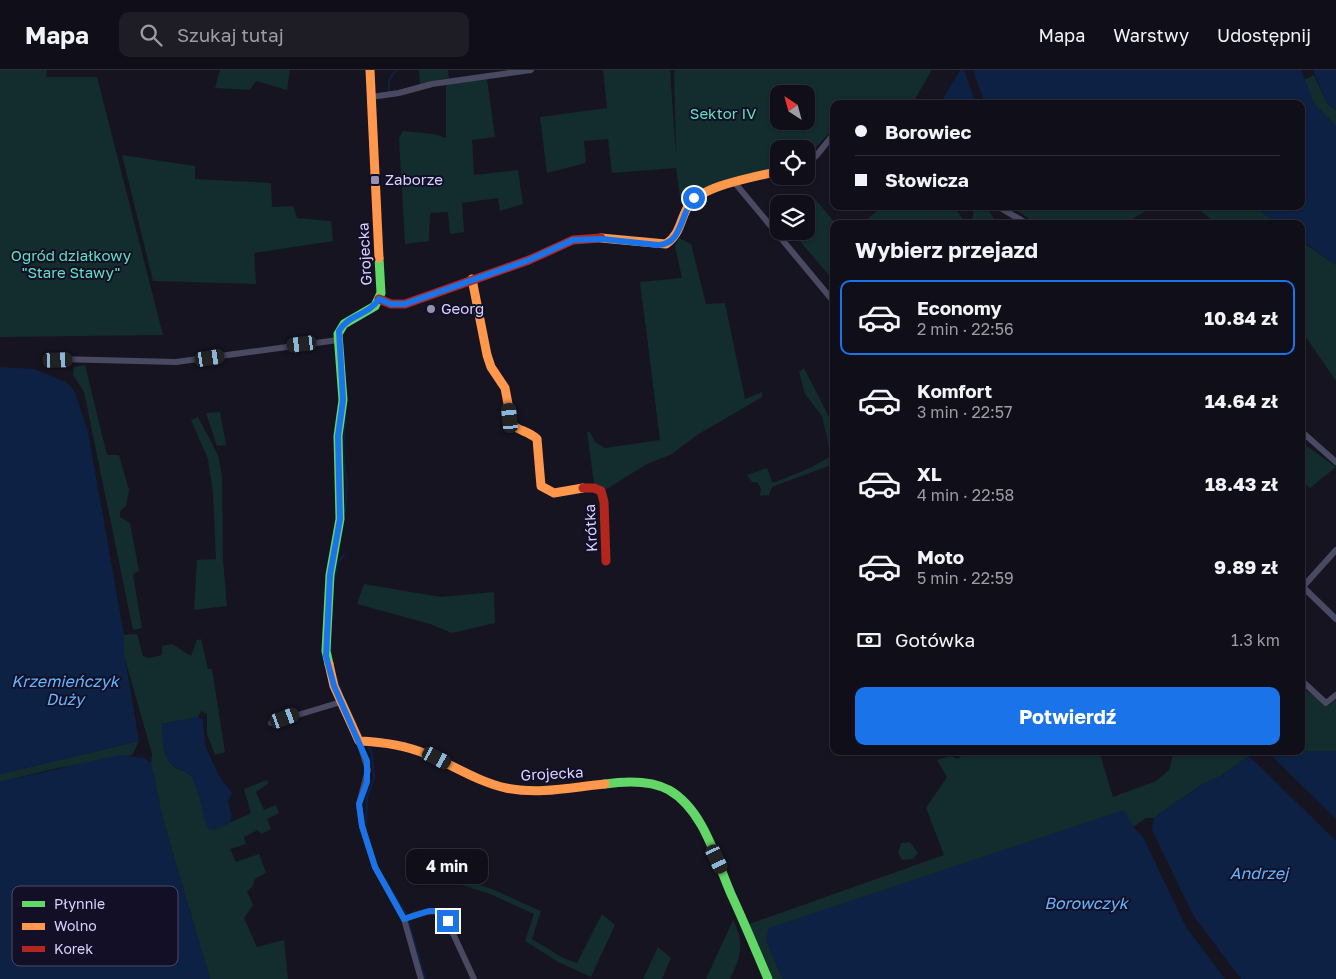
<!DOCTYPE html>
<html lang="pl">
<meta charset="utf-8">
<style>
:root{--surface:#100f19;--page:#1e1d26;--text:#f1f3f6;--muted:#9c9ca2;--line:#302f38;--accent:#1a73e8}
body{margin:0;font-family:"Golos Text",sans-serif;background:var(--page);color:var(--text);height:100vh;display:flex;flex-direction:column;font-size:19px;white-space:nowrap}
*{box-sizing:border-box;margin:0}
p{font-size:16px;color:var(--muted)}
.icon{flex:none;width:28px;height:28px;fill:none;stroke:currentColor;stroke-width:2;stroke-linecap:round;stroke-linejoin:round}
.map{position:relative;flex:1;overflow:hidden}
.drawer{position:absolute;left:830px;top:150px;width:475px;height:535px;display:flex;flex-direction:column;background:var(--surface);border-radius:10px;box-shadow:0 1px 4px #0004,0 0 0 1px var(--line)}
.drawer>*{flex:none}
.top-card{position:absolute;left:830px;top:30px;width:475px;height:110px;border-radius:10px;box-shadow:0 1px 4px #0004,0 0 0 1px var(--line);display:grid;align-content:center;height:110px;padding:0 25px;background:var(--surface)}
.needle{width:32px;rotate:324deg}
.controls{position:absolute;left:770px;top:15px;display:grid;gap:10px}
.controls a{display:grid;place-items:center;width:45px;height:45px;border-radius:10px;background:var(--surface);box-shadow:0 1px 4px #0004,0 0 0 1px var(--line);font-size:25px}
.end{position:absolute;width:22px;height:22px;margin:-11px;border:6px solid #1a73e8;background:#fff;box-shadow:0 0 0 2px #fff}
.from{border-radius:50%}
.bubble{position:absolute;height:35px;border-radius:10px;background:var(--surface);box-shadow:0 1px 4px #0004,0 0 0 1px var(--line);font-size:16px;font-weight:700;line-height:35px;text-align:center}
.car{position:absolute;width:15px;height:30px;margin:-15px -8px;border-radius:6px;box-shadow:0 0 4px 1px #0007;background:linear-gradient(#222 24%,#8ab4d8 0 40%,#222 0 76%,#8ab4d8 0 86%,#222 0)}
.top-card b{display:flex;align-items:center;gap:18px;height:48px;font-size:19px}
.top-card b+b{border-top:1px solid var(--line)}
.top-card i{width:12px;height:12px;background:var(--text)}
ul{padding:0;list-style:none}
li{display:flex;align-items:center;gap:15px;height:75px;margin:0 10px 8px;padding:0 15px;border:2px solid transparent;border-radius:10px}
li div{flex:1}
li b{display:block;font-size:19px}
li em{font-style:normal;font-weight:700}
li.active{border-color:var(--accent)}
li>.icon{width:45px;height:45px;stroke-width:1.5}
h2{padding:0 25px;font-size:22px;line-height:60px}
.pay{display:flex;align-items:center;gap:12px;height:55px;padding:0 25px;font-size:19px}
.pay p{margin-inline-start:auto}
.action{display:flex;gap:10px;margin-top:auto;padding:10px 25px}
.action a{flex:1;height:58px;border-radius:10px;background:var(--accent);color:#fff;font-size:20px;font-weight:700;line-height:58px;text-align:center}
header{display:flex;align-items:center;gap:30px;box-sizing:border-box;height:70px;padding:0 25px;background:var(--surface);border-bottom:1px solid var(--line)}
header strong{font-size:24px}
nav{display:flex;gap:28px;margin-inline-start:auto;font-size:18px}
.search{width:350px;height:45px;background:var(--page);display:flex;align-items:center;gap:12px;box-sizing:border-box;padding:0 18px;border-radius:10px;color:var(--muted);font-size:19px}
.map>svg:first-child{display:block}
.green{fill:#132c2d;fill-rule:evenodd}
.water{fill:#0d2144}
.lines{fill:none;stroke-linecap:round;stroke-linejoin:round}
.stream{stroke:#0d2144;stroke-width:2}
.street{stroke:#4a4962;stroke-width:6}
.fast{stroke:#63d668;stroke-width:9}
.slow{stroke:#ff974d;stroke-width:9}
.jam{stroke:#b3261e;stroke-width:9}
.route{stroke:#1a73e8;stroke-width:6}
.poi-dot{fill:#9591b1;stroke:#130f26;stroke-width:2}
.labels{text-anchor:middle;stroke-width:4;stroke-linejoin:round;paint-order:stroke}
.park-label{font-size:15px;fill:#5fe0c0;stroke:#130f26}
.poi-label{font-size:15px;fill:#d9d4ff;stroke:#130f26;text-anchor:start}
.street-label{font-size:15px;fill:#d9d4ff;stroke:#130f26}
.water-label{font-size:16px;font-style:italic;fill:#62b6ff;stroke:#130f26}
.key{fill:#130f26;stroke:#4e4a67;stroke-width:1}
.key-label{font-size:14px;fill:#d9d4ff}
</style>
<header>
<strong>Mapa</strong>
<div class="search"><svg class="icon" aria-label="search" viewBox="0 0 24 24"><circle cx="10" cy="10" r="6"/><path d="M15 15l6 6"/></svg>Szukaj tutaj</div>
<nav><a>Mapa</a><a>Warstwy</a><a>Udostępnij</a></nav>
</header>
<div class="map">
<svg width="1336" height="909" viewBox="0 0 1336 909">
<rect width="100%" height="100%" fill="#161421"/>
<path class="green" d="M0 0H47L46 7H97L163 265 0 267Z
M220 0H290L287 20 256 11 250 20 215 18Z
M419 0H448L449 8 420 14Z
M603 0H670L676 86 674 0H932L912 34H834V58L806 88V79H779V97L680 127 676 98 612 103 608 69 584 71 586 93 547 103 540 47 607 38ZM779 24H806V51H779Z
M1314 5 1327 33 1336 40V56L1315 35 1304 10Z
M487 9 495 67 472 70 474 105 518 100 523 134 500 141 498 128 462 133 464 162 450 164 448 142 430 143 429 171 405 174 399 68 403 61 434 64 446 68V14Z
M122 85 195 96V109L271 113 272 137 293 136 297 148 331 151 333 171 254 183 256 214 153 211Z
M815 129 836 154H834V211L791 161H806V136Z
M883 136H953L967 154H861Z
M1010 136 1071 139 1079 136H1154L1124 154H1037Z
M1194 136H1254L1278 154H1217Z
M974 137 989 141 997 154H972Z
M679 168 691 174 706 234 725 233 745 329 762 322V327L697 365 672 384 647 394 605 420 594 413 587 362H590L595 372 605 378 660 370 640 212 682 208 675 176Z
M1301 171 1336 195V311L1301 260Z
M85 295 107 385H119L129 420 126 436 120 441V447L130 453 139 501 133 504 142 558 133 560 84 322 73 305 74 297Z
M804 298 827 343 834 360V394L772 417 769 425 760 426 761 419 757 412H752L747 405 767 398 772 412H775L810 398 831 386 822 346 805 324 799 302Z
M220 342 226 375 217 376 206 343Z
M198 347 218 385 222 406 223 489 227 536 194 540 197 490 216 489 213 424 208 389 191 350Z
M1301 372 1336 397 1310 418 1301 411Z
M364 514 441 527 494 522 495 553 452 563 430 554 357 534Z
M137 564 143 586 149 588 162 585V576L172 574 191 586 197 570 201 569 208 599H212L225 682 215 685 207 664V644L201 641 198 647 162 654C163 667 162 691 176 698 183 701 187 701 193 708L213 760 251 743 244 719 267 710 268 714 256 722 264 740 276 735 279 743 267 749 271 759 261 764 258 760 244 767 246 774 230 779 236 792 259 784 266 803 255 809 252 817 247 821 253 835 244 848 257 877 284 870 288 909H210L163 750 151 693 152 684 123 582 124 565Z
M1301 617 1328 636 1336 630V681H1301Z
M139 671 132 685 53 699 0 712V704Z
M967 681H1099L1113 727 1156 711 1169 700 1174 681H1252L1249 686 1221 706 1201 715 1154 748H1146L1133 757 766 870 783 909H772L749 854 944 785 926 738 947 707 937 690 950 686 958 689Z
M910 772 918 783 913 789 902 790 898 782 901 773Z
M444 804 492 819 541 841 532 869 563 888 577 893 602 844 615 855 591 907 558 892 525 871 534 844 490 824 444 809Z
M733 850C745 874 741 886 730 909H706Z
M658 877 671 888 662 909H643Z"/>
<path class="water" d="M960 0H964L976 34H940Z
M973 0H1301L1315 35 1336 56V195L1301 170V154H1278L1254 136H1301V34H985Z
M1313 0H1336V40L1327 33Z
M0 297 34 299 66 312 74 320 88 362 124 565V582L139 671 0 704Z
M198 647 203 649 205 675 219 706 232 723 228 731 232 747 229 753 213 760 208 758C201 743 201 725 193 710 189 700 183 702 175 697 162 690 163 667 162 654Z
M1267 681H1336V749Z
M120 685 144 688 151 693 163 750 210 909H0V712Z
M1249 686 1336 771V909H1241L1193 845 1152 760 1154 748 1201 715 1221 706Z
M1124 740 1134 758 1143 767 1186 857 1225 909H783L766 870 769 858Z"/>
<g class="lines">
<path class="stream" d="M389 21V10L396 0
M343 275 344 288
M345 441 347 415 343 380 347 321
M334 510 338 492 344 485
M331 572V585
M337 609 342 623
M345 630 356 654
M366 761 367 727 374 708 372 684 368 676
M388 815 407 845
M408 850 425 909"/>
<path class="street" d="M371 27 399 23 432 14 531 0
M806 93 816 86 834 64
M735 113 834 232
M997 136 1028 154
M58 289 176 292 338 270
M1301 361 1336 392
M1303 517 1336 549
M1301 519 1336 480
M1301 610 1326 633 1336 625
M271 653 341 632
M359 671 368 700 359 734 362 756 375 797 404 849 421 909
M404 849C416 845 432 837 444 844L474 909"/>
<path class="fast" d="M329 594 326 581 330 505 340 449 338 366 343 330 338 264 344 254 375 236 381 223 379 188
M605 714C626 711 650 710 669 720 704 740 716 790 731 824 744 852 756 881 768 909"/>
<path class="slow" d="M370 0 379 188
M601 168 666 174C681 164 680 148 689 135 703 115 756 107 779 101
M472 209 487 285 491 297 505 318 512 355C520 361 530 362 537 369L541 416 554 423 583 418
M329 594 334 616 359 671C382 672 405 675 426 684 453 695 478 712 506 718 539 725 573 717 605 714"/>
<path class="jam" d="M379 229 391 234H405L529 190 573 170 601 168
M583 418H594L601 421 604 432 606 491"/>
</g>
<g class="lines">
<path class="route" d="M448 851 438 841H429L404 849 375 797 362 756 359 734 367 712V691L334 616 326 586 330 505 340 449 338 366 343 330 339 261C348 245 369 245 379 229L391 234H405L529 190 573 170 602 169 658 175C683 174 680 143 694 128"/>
</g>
<g class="poi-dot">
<rect x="370" y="105" width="10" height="10" rx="2.5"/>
<circle cx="431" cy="239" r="5"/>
</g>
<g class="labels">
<g class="park-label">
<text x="723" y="49">Sektor IV</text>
<text x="71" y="191">Ogród działkowy<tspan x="71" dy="17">"Stare Stawy"</tspan></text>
</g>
<g class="poi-label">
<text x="385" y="115">Zaborze</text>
<text x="441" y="244">Georg</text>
</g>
<g class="street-label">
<text transform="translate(365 184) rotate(-93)" y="5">Grojecka</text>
<text transform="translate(591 458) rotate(-93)" y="5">Krótka</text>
<text transform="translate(552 704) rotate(-3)" y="5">Grojecka</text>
</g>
<g class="water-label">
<text x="65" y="617">Krzemieńczyk<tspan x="65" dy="18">Duży</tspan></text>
<text x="1259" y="809">Andrzej</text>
<text x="1086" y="839">Borowczyk</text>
</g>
</g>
<rect x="12" y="816" width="166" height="80" rx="8" class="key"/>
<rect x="22" y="831" width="23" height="6" fill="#63d668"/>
<rect x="22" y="853" width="23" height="7" fill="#ff974d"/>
<rect x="22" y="876" width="23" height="6" fill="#b3261e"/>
<g class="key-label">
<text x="54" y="839">Płynnie</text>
<text x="54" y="861">Wolno</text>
<text x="54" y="884">Korek</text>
</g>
</svg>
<div class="controls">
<a><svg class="needle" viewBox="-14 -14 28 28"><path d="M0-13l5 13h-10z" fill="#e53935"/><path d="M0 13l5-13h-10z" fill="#9c9ca2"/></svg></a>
<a><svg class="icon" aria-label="locate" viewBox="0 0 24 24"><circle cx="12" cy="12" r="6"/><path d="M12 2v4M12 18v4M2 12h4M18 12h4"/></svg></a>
<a><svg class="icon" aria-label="layers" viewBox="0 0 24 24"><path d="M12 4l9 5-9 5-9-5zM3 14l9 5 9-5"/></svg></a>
</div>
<i class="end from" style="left:694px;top:128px"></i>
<i class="end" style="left:448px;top:851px"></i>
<div class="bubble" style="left:406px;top:779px;width:82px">4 min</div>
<i class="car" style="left:302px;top:274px;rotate:263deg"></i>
<i class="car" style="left:210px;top:288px;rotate:81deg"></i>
<i class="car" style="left:58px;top:290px;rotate:88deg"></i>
<i class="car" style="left:510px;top:348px;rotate:354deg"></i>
<i class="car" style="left:285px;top:648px;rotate:70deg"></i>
<i class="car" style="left:437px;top:688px;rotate:118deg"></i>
<i class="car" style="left:717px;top:789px;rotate:155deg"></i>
<div class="top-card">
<b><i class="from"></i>Borowiec</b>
<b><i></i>Słowicza</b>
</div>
<section class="drawer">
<h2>Wybierz przejazd</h2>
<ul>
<li class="active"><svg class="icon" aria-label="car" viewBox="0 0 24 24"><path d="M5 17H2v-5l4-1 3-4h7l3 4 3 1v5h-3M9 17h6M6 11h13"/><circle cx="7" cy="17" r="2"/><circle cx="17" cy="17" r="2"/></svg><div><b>Economy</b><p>2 min · 22:56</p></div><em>10.84 zł</em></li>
<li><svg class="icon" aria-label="car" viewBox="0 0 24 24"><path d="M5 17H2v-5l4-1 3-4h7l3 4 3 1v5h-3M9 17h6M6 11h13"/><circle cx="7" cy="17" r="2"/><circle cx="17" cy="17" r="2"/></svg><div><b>Komfort</b><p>3 min · 22:57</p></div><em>14.64 zł</em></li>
<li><svg class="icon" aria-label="car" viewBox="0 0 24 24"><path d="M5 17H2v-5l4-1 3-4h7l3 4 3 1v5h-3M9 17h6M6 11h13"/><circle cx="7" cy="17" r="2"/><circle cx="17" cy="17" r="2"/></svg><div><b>XL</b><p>4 min · 22:58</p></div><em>18.43 zł</em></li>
<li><svg class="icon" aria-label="car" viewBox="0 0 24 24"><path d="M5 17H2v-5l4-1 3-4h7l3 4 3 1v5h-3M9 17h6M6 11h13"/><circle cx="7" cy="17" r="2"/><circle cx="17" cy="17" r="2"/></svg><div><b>Moto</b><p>5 min · 22:59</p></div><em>9.89 zł</em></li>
</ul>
<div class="pay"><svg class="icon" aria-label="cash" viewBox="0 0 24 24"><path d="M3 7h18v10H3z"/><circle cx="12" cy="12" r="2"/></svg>Gotówka<p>1.3 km</p></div>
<div class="action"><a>Potwierdź</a></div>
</section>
</div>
